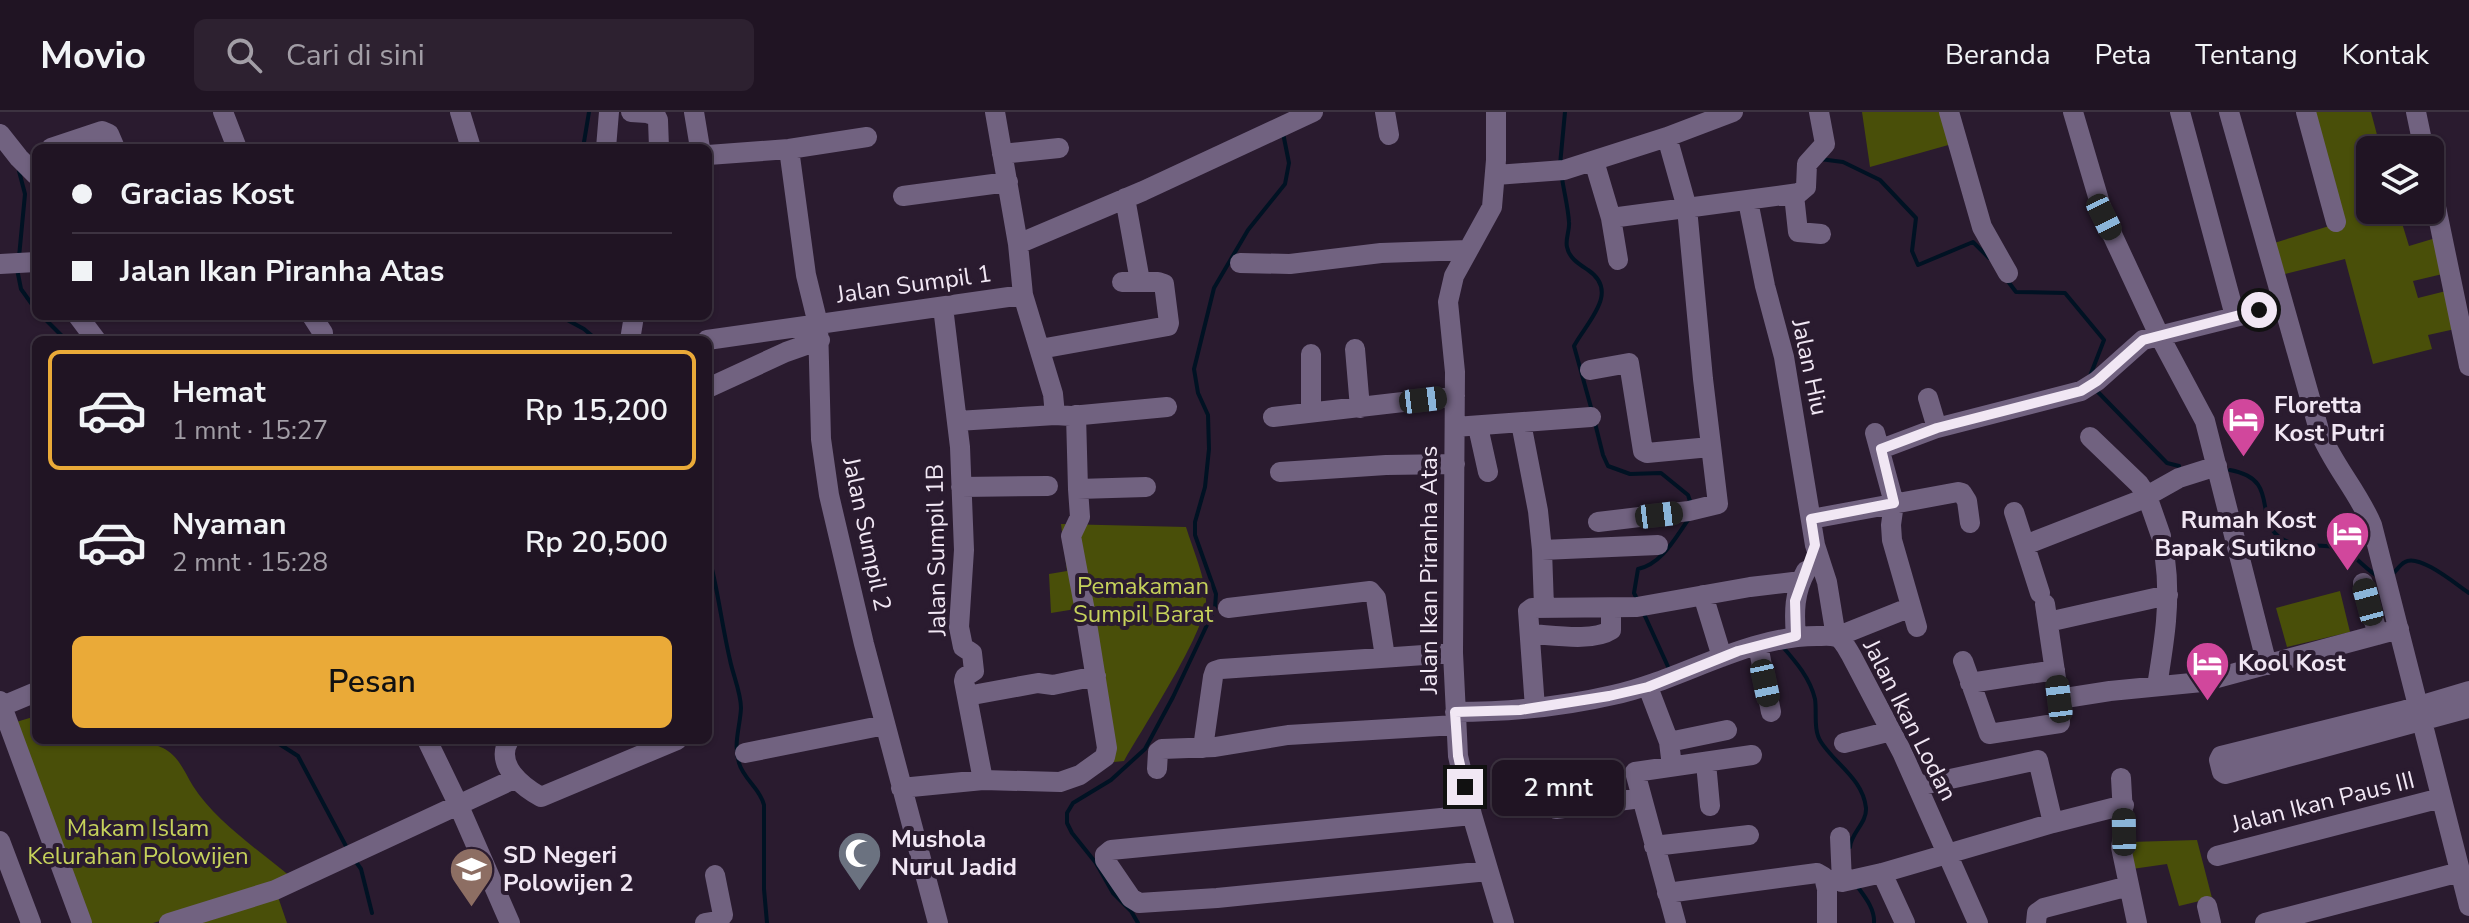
<!DOCTYPE html>
<html lang="id">
<meta charset="utf-8">
<style>
:root{--surface:#201423;--page:#2d2130;--text:#f1f3f6;--muted:#a29ea6;--line:#3d3341;--accent:#eaaa38}
body{margin:0;font-family:"Nunito Sans",sans-serif;background:var(--page);color:var(--text);height:100vh;display:flex;flex-direction:column;font-size:30px;white-space:nowrap}
*{box-sizing:border-box;margin:0}
p{font-size:26px;color:var(--muted)}
.icon{flex:none;width:44px;height:44px;fill:none;stroke:currentColor;stroke-width:2;stroke-linecap:round;stroke-linejoin:round}
.map{position:relative;flex:1;overflow:hidden}
.details{position:absolute;left:32px;top:224px;width:680px;height:408px;display:flex;flex-direction:column;background:var(--surface);border-radius:12px;box-shadow:0 2px 6px #0004,0 0 0 2px var(--line)}
.details>*{flex:none}
.guide{position:absolute;left:32px;top:32px;width:680px;height:176px;border-radius:12px;box-shadow:0 2px 6px #0004,0 0 0 2px var(--line);display:grid;align-content:center;height:176px;padding:0 40px;background:var(--surface)}
.controls{position:absolute;left:2356px;top:24px;display:grid;gap:16px}
.controls a{display:grid;place-items:center;width:88px;height:88px;border-radius:12px;background:var(--surface);box-shadow:0 2px 6px #0004,0 0 0 2px var(--line);font-size:40px}
.end{position:absolute;width:36px;height:36px;margin:-18px;border:10px solid #f1e7f4;background:#111;box-shadow:0 0 0 4px #111}
.from{border-radius:50%}
.bubble{position:absolute;height:56px;border-radius:12px;background:var(--surface);box-shadow:0 2px 6px #0004,0 0 0 2px var(--line);font-size:26px;font-weight:600;line-height:56px;text-align:center}
.car{position:absolute;width:24px;height:48px;margin:-24px -12px;border-radius:10px;box-shadow:0 0 6px 2px #0007;background:linear-gradient(#222 24%,#8ab4d8 0 40%,#222 0 76%,#8ab4d8 0 86%,#222 0)}
.guide b{display:flex;align-items:center;gap:28px;height:76px;font-size:30px}
.guide b+b{border-top:2px solid var(--line)}
.guide i{width:20px;height:20px;background:var(--text)}
ul{padding:14px 0 0;list-style:none}
li{display:flex;align-items:center;gap:24px;height:120px;margin:0 16px 12px;padding:0 24px;border:4px solid transparent;border-radius:12px}
li div{flex:1}
li b{display:block;font-size:30px}
li em{font-style:normal;font-weight:600}
li.active{border-color:var(--accent)}
li>.icon{width:72px;height:72px;stroke-width:1.5}
.button{display:flex;gap:16px;margin-top:auto;padding:16px 40px}
.button a{flex:1;height:92px;border-radius:12px;background:var(--accent);color:#111;font-size:32px;font-weight:600;line-height:92px;text-align:center}
header{display:flex;align-items:center;gap:48px;box-sizing:border-box;height:112px;padding:0 40px;background:var(--surface);border-bottom:2px solid var(--line)}
header strong{font-size:38px}
nav{display:flex;gap:44px;margin-inline-start:auto;font-size:28px}
.search{width:560px;height:72px;background:var(--page);display:flex;align-items:center;gap:20px;box-sizing:border-box;padding:0 28px;border-radius:12px;color:var(--muted);font-size:30px}
.map>svg:first-child{display:block}
.green{fill:#494f09}
.lines{fill:none;stroke-linecap:round;stroke-linejoin:round}
.stream{stroke:#001223;stroke-width:4}
.minor{stroke:#716280;stroke-width:20}
.route{stroke:#f1e7f4;stroke-width:10}
.labels{text-anchor:middle;stroke-width:8;stroke-linejoin:round;paint-order:stroke}
.street-label{font-size:24px;fill:#f1e7f4;stroke:#2a1b2f}
.poi-label{font-size:24px;font-weight:bold;fill:#f1e7f4;stroke:#2a1b2f;text-anchor:start}
.park-label{font-size:24px;fill:#c6d25b;stroke:#2a1b2f}
</style>
<header>
<strong>Movio</strong>
<div class="search"><svg class="icon" aria-label="search" viewBox="0 0 24 24"><circle cx="10" cy="10" r="6"/><path d="M15 15l6 6"/></svg>Cari di sini</div>
<nav><a>Beranda</a><a>Peta</a><a>Tentang</a><a>Kontak</a></nav>
</header>
<div class="map">
<svg width="2469" height="811" viewBox="0 0 2469 811">
<rect width="100%" height="100%" fill="#2a1b2f"/>
<path class="green" d="M1862 0H1943L1952 32 1870 55Z
M2308 0H2371L2381 38H2370V98H2398L2409 134 2439 125 2447 161 2413 169 2418 186 2446 179 2455 217 2428 223 2432 237 2373 252 2345 147 2281 163 2271 132 2339 111Z
M1061 412 1186 415C1193 438 1205 464 1206 488 1207 518 1142 617 1124 649L1104 651 1082 496 1051 501 1049 462 1067 459Z
M2340 479 2350 520 2287 535 2276 496Z
M36 604V628C72 628 131 621 163 636 179 644 185 661 193 674 215 709 260 739 292 766L270 776 153 811H85L13 611Z
M2197 728 2212 786 2179 794 2167 752 2132 757 2130 730Z
M277 782 287 811H186Z"/>
<g class="lines">
<path class="stream" d="M583 36 589 0
M1820 47 1843 50 1880 68 1916 106 1912 139 1918 153 1973 130 1989 146
M1560 53 1565 0
M1562 66C1564 80 1568 95 1569 110 1570 118 1565 127 1567 135 1569 146 1579 152 1588 158 1621 180 1586 211 1574 234L1592 299
M19 145 25 82 19 59
M17 157 21 177 36 198
M2007 168 2016 180 2065 181 2104 228 2090 264
M42 204 66 228
M560 204 584 217 597 228
M2096 278 2167 351 2179 354
M1595 311 1603 343 1608 354 1630 362 1661 361 1688 383 1691 392
M2230 358C2280 367 2254 404 2278 424 2296 439 2318 430 2338 436 2355 441 2364 457 2379 465
M708 451 712 457C719 487 723 518 730 548 733 563 741 581 741 596 740 616 733 631 739 651 744 668 760 676 764 693V777L767 811
M2391 463C2397 459 2399 453 2405 450 2419 441 2457 473 2469 481
M1637 487 1634 481 1638 457C1662 452 1675 426 1688 408
M1644 502 1670 559
M1782 534C1796 550 1810 566 1815 587 1817 600 1813 618 1821 630 1835 652 1863 667 1866 696 1867 711 1851 721 1850 735
M273 628 298 644 347 736
M354 747 361 757 372 801
M1857 774C1865 785 1875 797 1874 811
M1138 811 1131 799 1113 781 1096 751 1072 721 1067 711V701L1073 691 1111 668 1145 637 1173 585 1215 496 1216 482 1195 423V410L1205 375 1209 337 1208 303 1198 281 1194 257 1214 176 1248 118 1285 72 1289 51 1283 21"/>
<path class="minor" d="M223 0 237 36
M460 0 471 36
M631 0 647 1 656 4 658 8 659 36
M694 0 700 36
M995 0 1018 132 1023 183 1053 282 1055 303 1071 304 1167 295
M1385 0 1389 23
M1496 0V48L1492 95 1454 164 1448 190 1455 260 1453 541 1458 644 1472 703 1504 811
M1949 0 1982 115 2008 161
M2073 0 2104 105 2159 223 2205 309 2267 553
M2180 0 2235 204
M2229 0 2319 318C2332 352 2358 379 2372 413L2469 794
M2306 0 2336 110
M2416 0 2424 38
M0 22 19 46 36 63
M1667 25 1733 0
M51 36 102 19 109 22 115 36
M606 36 609 0
M789 37 806 163 818 212 821 327 829 383 864 532 938 811
M1002 42 1059 36
M708 43 789 37 867 25
M1594 49 1611 106 1618 148
M1496 63 1564 58 1667 25 1687 96 1703 267 1718 392 1689 399 1598 410
M2430 66 2469 254
M1794 83 1798 120 1821 122
M903 84 1008 70
M1125 86 1140 169
M1748 89 1765 174 1784 245 1815 433 1827 470 1836 525 1911 495
M1611 106 1799 81 1806 75 1807 52 1825 32 1819 0
M1018 132 1143 79 1313 0
M1240 151 1290 152 1381 141 1468 138
M0 152 36 150
M943 195 960 335 964 438 959 515 963 535 972 541 974 559 965 565 964 569 983 668
M78 204 96 228
M312 204 323 221
M630 228 634 204
M707 228 1023 183
M1040 237 1168 214 1169 211 1164 172 1158 170H1122
M1355 237 1360 296
M1311 242V301
M1590 258 1629 251 1643 339 1647 341 1710 335
M708 276 786 240 820 228
M1928 286 1937 316
M1076 303 1078 377 1146 375
M1273 305 1455 284
M957 309 1055 303
M1521 311 1538 399 1542 438 1544 495
M1455 315 1591 305
M1478 315 1488 360
M1875 321 1894 391 1891 413 1892 428 1917 515
M2090 325 2139 372 2147 384 2161 424
M1881 337 1937 316 2081 279 2097 269 2143 228 2283 193
M1280 360 1386 353 1455 352
M961 375 1048 374
M2014 400 2040 481
M1811 407 1958 380 1962 381 1967 389 1970 411
M2025 433 2138 389 2179 366 2217 354
M1542 438 1658 433
M2363 471 2378 523
M1703 483 1722 545
M1228 496 1370 479 1376 486 1385 545
M2048 510 2168 483
M1530 522C1552 523 1593 530 1611 518V496
M1796 524C1794 501 1794 480 1806 459
M1758 533 1771 600
M1963 549 1989 622 2060 611 2059 587 2045 492
M1970 571 2055 558
M2157 574C2164 531 2171 490 2165 447
M1648 575 1669 630 1672 654
M2469 579 2402 599 2221 644 2219 648 2222 660 2225 662 2469 596
M967 584 1038 571 1053 573 1096 564
M2059 587 2110 579 2202 570 2399 517
M0 589 82 811
M0 595 36 580
M1535 596 1528 499 1532 496 1637 495 1750 475 1801 469
M1455 600C1508 600 1561 595 1613 583 1682 568 1745 524 1817 524 1822 524 1831 523 1836 525 1843 527 1847 537 1851 543L1902 640 1978 811
M427 628 458 692 510 811
M509 628C494 653 523 675 541 685L677 628
M1669 630 1727 618
M1844 631 1891 619
M1203 636 1213 565 1215 559 1221 557 1453 541
M745 641 885 613
M1706 651 1710 694
M1157 657 1158 640 1162 637 1215 635 1288 623 1456 613
M2121 666 2124 720 2121 735 2137 811
M901 676 983 668 1060 670 1080 663 1105 645 1107 636 1085 499 1071 424 1080 405 1078 377
M1556 697 1641 686
M1472 703 1111 738 1105 743V748L1131 786 1139 791 1217 786 1488 759
M2053 711 2124 693
M1840 725 1842 770 1882 761 2053 711 2038 648 1918 674
M0 729 31 811
M1654 734 1749 723
M2217 744 2441 686
M1882 761 1905 811
M1667 781 1817 761 1824 765 1827 777V811
M2207 794 2211 811
M169 811 275 778 514 667
M705 811 717 809 723 803 715 763
M1676 811 1635 660 1752 643
M2036 811 2037 801 2044 796 2129 774
M2265 811 2460 760"/>
</g>
<g class="lines">
<path class="route" d="M1465 675 1458 644 1455 600 1520 598 1609 584 1648 575 1738 539 1796 524 1795 489 1815 433 1811 407 1894 391 1881 337 1937 316 2081 279 2097 269 2143 228 2259 198"/>
</g>
<defs>
<symbol id="hotel-pin" viewBox="-11 -11 22 30"><path d="M0 17L-7.5 6A9.5 9.5 0 1 1 7.5 6Z" fill="#d1479c" stroke="#2a1b2f"/><path d="M-6-4.5h1.5V1H6V5H4.5V3h-9V5H-6ZM-4 0a1.8 1.8 0 1 1 3.6 0ZM.5 0V-2.5h3Q6-2.5 6 0Z" fill="#fff"/></symbol>
<symbol id="mosque-pin" viewBox="-11 -11 22 30"><path d="M0 17L-7.5 6A9.5 9.5 0 1 1 7.5 6Z" fill="#6b7280" stroke="#2a1b2f"/><path d="M3.5-4.9A6 6 0 1 0 3.5 4.9A5 5 0 1 1 3.5-4.9Z" fill="#fff"/></symbol>
<symbol id="school-pin" viewBox="-11 -11 22 30"><path d="M0 17L-7.5 6A9.5 9.5 0 1 1 7.5 6Z" fill="#8d6e63" stroke="#2a1b2f"/><path d="M0-5L7-2L0 1L-7-2ZM-4 1L0 2.5L4 1V4Q0 6-4 4Z" fill="#fff"/></symbol>
</defs>
<g fill-rule="evenodd">
<use href="#hotel-pin" x="2218" y="282" width="51" height="69"/>
<use href="#hotel-pin" x="2322" y="396" width="51" height="69"/>
<use href="#hotel-pin" x="2182" y="526" width="51" height="69"/>
<use href="#mosque-pin" x="834" y="716" width="51" height="69"/>
<use href="#school-pin" x="446" y="732" width="51" height="69"/>
</g>
<g class="labels">
<g class="street-label">
<text transform="translate(914 172) rotate(-8)" y="8">Jalan Sumpil 1</text>
<text transform="translate(1810 255) rotate(78)" y="8">Jalan Hiu</text>
<text transform="translate(867 422) rotate(78)" y="8">Jalan Sumpil 2</text>
<text transform="translate(936 438) rotate(-91)" y="8">Jalan Sumpil 1B</text>
<text transform="translate(1429 458) rotate(-90)" y="8">Jalan Ikan Piranha Atas</text>
<text transform="translate(1910 608) rotate(63)" y="8">Jalan Ikan Lodan</text>
<text transform="translate(2323 690) rotate(-14)" y="8">Jalan Ikan Paus III</text>
</g>
<g class="poi-label">
<text x="2274" y="301">Floretta<tspan x="2274" dy="28">Kost Putri</tspan></text>
<text x="2316" y="416" text-anchor="end">Rumah Kost<tspan x="2316" dy="28">Bapak Sutikno</tspan></text>
<text x="2238" y="559">Kool Kost</text>
<text x="891" y="735">Mushola<tspan x="891" dy="28">Nurul Jadid</tspan></text>
<text x="503" y="751">SD Negeri<tspan x="503" dy="28">Polowijen 2</tspan></text>
</g>
<g class="park-label">
<text x="1143" y="482">Pemakaman<tspan x="1143" dy="28">Sumpil Barat</tspan></text>
<text x="138" y="724">Makam Islam<tspan x="138" dy="28">Kelurahan Polowijen</tspan></text>
</g>
</g>
</svg>
<div class="controls">
<a><svg class="icon" aria-label="layers" viewBox="0 0 24 24"><path d="M12 4l9 5-9 5-9-5zM3 14l9 5 9-5"/></svg></a>
</div>
<i class="end from" style="left:2259px;top:198px"></i>
<i class="end" style="left:1465px;top:675px"></i>
<div class="bubble" style="left:1492px;top:648px;width:132px">2 mnt</div>
<i class="car" style="left:2104px;top:105px;rotate:154deg"></i>
<i class="car" style="left:1423px;top:288px;rotate:83deg"></i>
<i class="car" style="left:1659px;top:403px;rotate:83deg"></i>
<i class="car" style="left:2368px;top:490px;rotate:345deg"></i>
<i class="car" style="left:1765px;top:571px;rotate:168deg"></i>
<i class="car" style="left:2059px;top:587px;rotate:353deg"></i>
<i class="car" style="left:2124px;top:720px;rotate:359deg"></i>
<div class="guide">
<b><i class="from"></i>Gracias Kost</b>
<b><i></i>Jalan Ikan Piranha Atas</b>
</div>
<section class="details">
<ul>
<li class="active"><svg class="icon" aria-label="car" viewBox="0 0 24 24"><path d="M5 17H2v-5l4-1 3-4h7l3 4 3 1v5h-3M9 17h6M6 11h13"/><circle cx="7" cy="17" r="2"/><circle cx="17" cy="17" r="2"/></svg><div><b>Hemat</b><p>1 mnt · 15:27</p></div><em>Rp 15,200</em></li>
<li><svg class="icon" aria-label="car" viewBox="0 0 24 24"><path d="M5 17H2v-5l4-1 3-4h7l3 4 3 1v5h-3M9 17h6M6 11h13"/><circle cx="7" cy="17" r="2"/><circle cx="17" cy="17" r="2"/></svg><div><b>Nyaman</b><p>2 mnt · 15:28</p></div><em>Rp 20,500</em></li>
</ul>
<div class="button"><a>Pesan</a></div>
</section>
</div>
